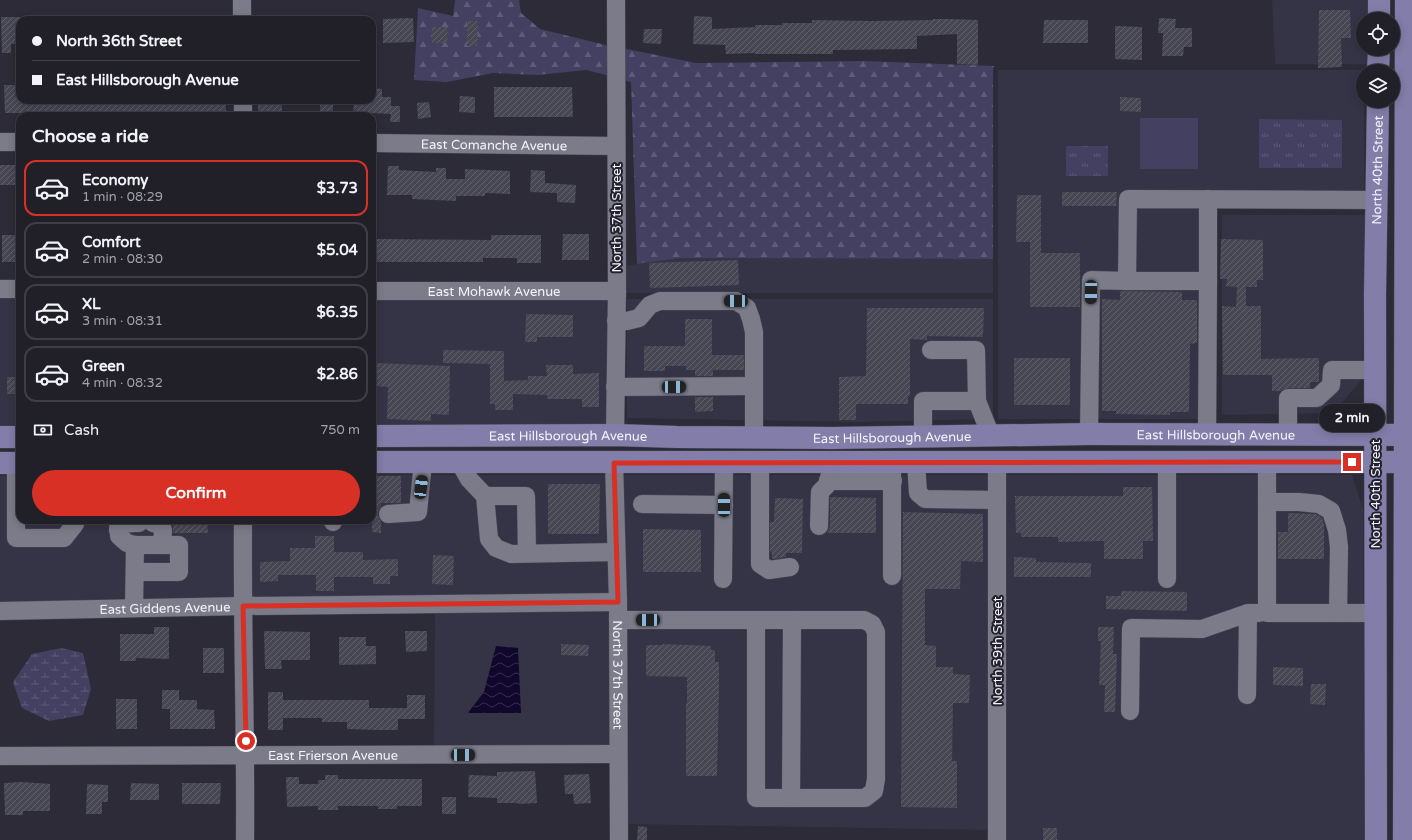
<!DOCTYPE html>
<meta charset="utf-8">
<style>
:root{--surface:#212029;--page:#2d2d35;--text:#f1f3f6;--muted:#a2a3a8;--line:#3e3e46;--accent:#d93025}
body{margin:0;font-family:"Varela Round",sans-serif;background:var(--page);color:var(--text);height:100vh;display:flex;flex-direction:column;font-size:15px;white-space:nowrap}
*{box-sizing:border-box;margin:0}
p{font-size:13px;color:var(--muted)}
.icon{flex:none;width:22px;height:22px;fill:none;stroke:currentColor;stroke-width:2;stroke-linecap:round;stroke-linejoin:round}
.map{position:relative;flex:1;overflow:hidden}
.sheet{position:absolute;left:16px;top:112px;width:360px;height:412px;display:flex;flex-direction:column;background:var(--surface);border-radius:12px;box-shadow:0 2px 10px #0003,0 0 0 1px var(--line)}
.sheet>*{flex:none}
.hud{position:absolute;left:16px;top:16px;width:360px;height:88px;border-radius:12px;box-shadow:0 2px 10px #0003,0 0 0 1px var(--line);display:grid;align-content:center;height:88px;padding:0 16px;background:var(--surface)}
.controls{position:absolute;left:1356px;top:12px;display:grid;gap:8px}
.controls a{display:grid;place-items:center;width:44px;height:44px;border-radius:50%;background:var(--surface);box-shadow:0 2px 10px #0003,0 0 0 1px var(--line);font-size:20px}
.end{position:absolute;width:18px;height:18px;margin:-9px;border:5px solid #d93025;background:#fff;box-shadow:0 0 0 2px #fff}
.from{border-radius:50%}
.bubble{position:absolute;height:28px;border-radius:14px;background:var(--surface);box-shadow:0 2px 10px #0003,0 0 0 1px var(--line);font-size:13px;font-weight:700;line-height:28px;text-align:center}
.car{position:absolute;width:12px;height:24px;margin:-12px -6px;border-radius:5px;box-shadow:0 0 3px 1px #0007;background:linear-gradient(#222 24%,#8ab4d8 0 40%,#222 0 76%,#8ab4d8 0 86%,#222 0)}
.hud b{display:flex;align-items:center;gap:14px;height:38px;font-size:15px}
.hud b+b{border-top:1px solid var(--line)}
.hud i{width:10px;height:10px;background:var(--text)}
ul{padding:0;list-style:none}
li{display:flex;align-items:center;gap:12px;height:56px;margin:0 8px 6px;padding:0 8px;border:2px solid var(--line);border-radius:12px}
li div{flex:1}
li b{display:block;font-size:15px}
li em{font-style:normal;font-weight:700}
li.on{border-color:var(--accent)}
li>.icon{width:36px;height:36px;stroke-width:1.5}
h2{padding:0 16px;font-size:18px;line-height:48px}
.pay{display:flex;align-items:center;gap:10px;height:44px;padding:0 16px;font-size:15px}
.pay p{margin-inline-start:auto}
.action{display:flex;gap:8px;margin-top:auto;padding:8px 16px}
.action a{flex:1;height:46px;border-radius:24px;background:var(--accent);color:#fff;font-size:16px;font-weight:700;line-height:46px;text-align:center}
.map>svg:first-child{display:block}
.built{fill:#353346;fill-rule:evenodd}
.forest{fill:url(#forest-firs)}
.wetland{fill:url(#wetland-marsh)}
.park{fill:url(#park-tufts)}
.garden{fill:#434061}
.water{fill:url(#water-waves)}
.building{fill:url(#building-hatch)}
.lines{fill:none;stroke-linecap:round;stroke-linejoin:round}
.minor-casing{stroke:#4a4953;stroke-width:19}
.major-casing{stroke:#4a4953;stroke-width:23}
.minor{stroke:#7b7b89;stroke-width:18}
.major{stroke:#827da9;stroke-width:22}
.route{stroke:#d93025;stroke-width:5}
.labels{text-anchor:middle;stroke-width:4;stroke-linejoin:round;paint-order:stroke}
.street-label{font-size:13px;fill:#f3f2fa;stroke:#22212d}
</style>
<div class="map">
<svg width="1412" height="840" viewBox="0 0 1412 840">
<defs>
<pattern id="forest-firs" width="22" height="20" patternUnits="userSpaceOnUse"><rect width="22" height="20" fill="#434061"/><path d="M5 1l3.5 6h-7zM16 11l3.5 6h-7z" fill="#5f5c79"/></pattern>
<pattern id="wetland-marsh" width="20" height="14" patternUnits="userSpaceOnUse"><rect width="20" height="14" fill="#434061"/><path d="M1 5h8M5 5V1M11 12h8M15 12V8" fill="none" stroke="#5f5c79"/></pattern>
<pattern id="park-tufts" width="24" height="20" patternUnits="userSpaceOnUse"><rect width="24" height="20" fill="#434061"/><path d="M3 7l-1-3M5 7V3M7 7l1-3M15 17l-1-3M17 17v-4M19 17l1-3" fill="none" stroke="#5f5c79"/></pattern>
<pattern id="water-waves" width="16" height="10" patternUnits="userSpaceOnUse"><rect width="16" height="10" fill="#11072d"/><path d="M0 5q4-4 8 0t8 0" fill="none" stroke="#342c4c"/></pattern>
<pattern id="building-hatch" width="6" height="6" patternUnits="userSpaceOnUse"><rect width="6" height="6" fill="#474653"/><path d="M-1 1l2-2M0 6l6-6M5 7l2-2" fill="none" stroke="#62616d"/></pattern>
</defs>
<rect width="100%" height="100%" fill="#2c2b37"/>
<path class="built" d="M1272 0H1373L1370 19H1363V49H1370L1369 68 1367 65 1364 64H1275Z
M998 70H1364V209H1216L1217 419H998Z
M1222 215H1366L1362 379 1333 413 1222 415Z
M680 258 993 259V293H627L623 295V266Z
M0 296H20V425L0 426Z
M372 298H610L608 424H372Z
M627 299H993V419L856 422 627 418Z
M372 475H608L611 595 249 599V520H372Z
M621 475H990L991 830 625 824Z
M1003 475H1352L1363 509 1366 840H1004Z
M0 476H20V520H237L236 599 0 603Z
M611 610 612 747 434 748 435 613ZM484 692 521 713H468Z"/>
<path class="forest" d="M455 0H519L521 13 540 29 610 46V76L586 70 538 75 493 73 447 82 414 80 418 8 453 16Z
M622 48 696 63 864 61 994 66 993 71V259L680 258 637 264 631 82 623 80Z"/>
<path class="wetland" d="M61 648 83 653 91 689 83 715 49 721 22 708 13 682 32 654Z"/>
<path class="park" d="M1259 119 1342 120V168H1259Z
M1066 146H1108V176H1066Z"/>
<path class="garden" d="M1140 118H1198V169H1140Z"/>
<path class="water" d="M496 646 518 648 521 713H468L484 692Z"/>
<path class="building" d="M1319 10H1350L1351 38H1341L1342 67 1318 68Z
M694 16 712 17V29L755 27V25H782V23H812V20L871 21 933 20V19H949L978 20V65L957 64V34L917 36V49L833 50V54H755V53L726 54 725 45 693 44Z
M1 17H20V44H11V53H2Z
M413 18 414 42 383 43V19Z
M1159 18 1176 19 1175 28H1192V47H1184L1183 56H1162L1163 33H1158Z
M1044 20H1088V43H1043Z
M467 21H478L477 46H467Z
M1115 26 1142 27V60L1115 59Z
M432 27H448L447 43H432Z
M644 29H662L661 44 643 43Z
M4 85H20V100H194V102H226V116H205V112H162V116L88 114V111H68V116H39V113H5Z
M494 87H572L573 117H494Z
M372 88 382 89V97H391V106H400V122H390L391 114 372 113V116H353L354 100H372Z
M460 96 475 97V113L459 112Z
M1120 97 1141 98V112L1120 111Z
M258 100H282V111H270V116H258Z
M320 100H333V115H320Z
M429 102 431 117 418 119 417 103Z
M0 165H20V185H0Z
M388 166H399V170L436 172V168H446V179H465V169L510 171V194L485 193V196H456V201L412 199V195H387Z
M531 170 545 171V183L576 185 575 203 557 202V193L530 192Z
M1062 192H1117L1116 206H1062Z
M1017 195H1041V253H1080V307H1030V242H1016Z
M563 234H589V260H562Z
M2 235H20V262H2Z
M491 235H541V263H517V258H483V262H377V239L491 240Z
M1221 239 1263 240V280H1257V287H1246V306H1261V359L1319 358V382H1310V388H1288L1280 391H1272V375H1223L1222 306 1236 307 1237 287 1226 286 1227 279H1220Z
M738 260 739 285 650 288 649 263Z
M1120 291 1182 292V300H1197V343L1190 344 1189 412H1170V415L1116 414V411H1102V299L1120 300Z
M867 308H984L983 337 927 336V340L910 339V396H908V404H856V420H839V377L866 376Z
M526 314 573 315V337H537V342H525Z
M685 319H712V355H744V370H713V376H695V370H686V366H665V371H644V346H685Z
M443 350 504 351V381L528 380V376H547L546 365H573V374L599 373V407H582V399H547V395L513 394V410H495V404H490V364L443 363Z
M1014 358H1070V405H1014Z
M375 363 450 366 449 415 431 414V421L387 419 388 387 374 386Z
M7 377H20V394H7Z
M695 397H713V411L695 412Z
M372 476H401V503H381V506L378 510V515L381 522V533L372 532Z
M548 484H600L599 534H548Z
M1123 487H1152L1153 541H1143V559H1104V541L1058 542V537H1021V533H1016L1015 496H1123Z
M830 497 876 498V533H827L830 526Z
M775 498 803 499 802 553H786V557L772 559V553L770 551V522H774Z
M903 512 983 514V562L961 561 960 589H925V645L936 646V667H953V674L970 675 969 703H953L952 761H957V808L901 807Z
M1288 513 1316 514 1322 518 1324 523V559H1278V532H1288Z
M170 520H207L208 533H173V526Z
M643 529 701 530V572H643Z
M315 536H334V552H363V560L398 559V576H390V584H373V577H334V591H316V575H278V581L260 582V562L290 561V548H315Z
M433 555 454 556 453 585 432 584Z
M1014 557 1036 558V562L1091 563V577H1014Z
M1121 591 1187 592V611L1106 609V596H1121Z
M154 627H169V659L136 658V661H120V634H154Z
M1098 627H1114L1113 654H1117L1115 712H1104L1105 685H1099L1101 641H1098Z
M264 631 310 632V660H281L282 669H265Z
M405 631H427V651L406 652Z
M339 637H366V646H376V664L339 665Z
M561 644 589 645 588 656 561 655Z
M663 644 711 646V650H715V662H719V689L717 776H686V703H687V677L646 676V645H663Z
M203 648H224V673H203Z
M1273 667 1303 668V686L1273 685Z
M1311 684H1326L1325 705 1310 704Z
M162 690H179V700H197V709L214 710 215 729H170V709H162Z
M268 692H283V700H369V708H407V695H425V719H398V730H377L347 729V722H322V718H283V730H268Z
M116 699H137V729H116Z
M535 771 537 803 518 804V803H497V798L468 797 469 775 497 776V772Z
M589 774 591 803 574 804 573 794H565L564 775Z
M325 775H338V779H422V806H397V809H378V806H338V810H318V806L287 807 286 777H299V784H318V780H325Z
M22 782 50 784V811H23V815H5L4 783Z
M131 783 159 784V800H130Z
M182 783H221L220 804H182Z
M87 784 108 785V802H102V814H86Z
M442 797H456V814H442Z
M638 826 647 827V840H637Z
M1043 828H1057V840H1043Z"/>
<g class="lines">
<defs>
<g id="minor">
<path d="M242 0V20"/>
<path d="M243 100V116"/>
<path d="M0 142H20"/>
<path id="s1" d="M372 143 616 146"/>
<path d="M1127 281H1208V199"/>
<path d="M0 289H20"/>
<path id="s2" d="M372 291H617"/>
<path d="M616 321H627L639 318 650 305 660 301H736L747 308 751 319 754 332V437"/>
<path d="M931 350H976L977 401 991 436"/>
<path d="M615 387 754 386"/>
<path d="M1089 434 1091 280 1127 281 1128 199 1376 200"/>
<path d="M615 435 617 291 616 0"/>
<path d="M1207 435 1208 281"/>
<path d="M1288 435V398H1317L1331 385 1332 370H1375"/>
<path d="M923 437V401H977"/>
<path d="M892 462V576"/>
<path d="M916 462 918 493 925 499 997 500"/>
<path d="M997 462V840"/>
<path d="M1167 462V579"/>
<path d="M1267 462V613H1375"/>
<path d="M16 463V538H64L75 524V520"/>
<path d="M460 463 469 479 485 496 489 539 496 548 511 554 616 552"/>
<path id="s3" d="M614 463 618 602 619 840"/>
<path d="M760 463V564L769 570 790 567"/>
<path d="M828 481H893"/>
<path d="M485 496H526L527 553"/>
<path d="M1267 502H1299L1319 504 1331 511 1337 530 1339 547 1338 613"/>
<path d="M642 504 724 505"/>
<path d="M388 514 418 512 423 462"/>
<path d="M118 520 119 536 127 543 135 545"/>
<path d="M243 520C242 627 246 733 245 840"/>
<path d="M333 520V522"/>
<path d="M153 523 161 525 163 530 162 545"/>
<path d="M819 526 820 492 827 485 830 474V462"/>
<path d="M118 530C123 522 130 523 139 523"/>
<path d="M723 579 724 463"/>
<path d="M134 608 135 545H179V572H135"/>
<path id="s4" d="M0 611 243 606 618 602"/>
<path d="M618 620H792L791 798H756V620"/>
<path d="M1247 695 1248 613H1259"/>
<path d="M1130 711 1131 628 1202 629 1248 613"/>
<path id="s5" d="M0 756 618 754"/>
<path d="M791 798H865L874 791 876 779V632L872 624 864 620H792"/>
</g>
<g id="major">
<path d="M1379 19V0"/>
<path d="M1378 71 1379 49"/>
<path id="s6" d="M372 436 615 435 677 437 833 438 1089 434 1412 435"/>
<path d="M0 437H20"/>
<path d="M372 462H1412"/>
<path d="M0 463H20"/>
<path id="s7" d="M1376 840 1375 295 1378 101"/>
<path d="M1404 840 1406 0"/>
</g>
</defs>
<use href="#minor" class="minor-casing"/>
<use href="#major" class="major-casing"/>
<use href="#minor" class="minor"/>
<use href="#major" class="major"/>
</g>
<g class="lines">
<path class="route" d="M246 741 243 606 618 602 614 463 1352 462"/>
</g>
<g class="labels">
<g class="street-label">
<text dy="5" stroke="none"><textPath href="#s1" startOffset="122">East Comanche Avenue</textPath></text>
<text dy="5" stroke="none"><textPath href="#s7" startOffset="670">North 40th Street</textPath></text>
<text transform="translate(616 218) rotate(-90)" y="5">North 37th Street</text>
<text dy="5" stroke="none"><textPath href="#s2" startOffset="122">East Mohawk Avenue</textPath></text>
<text dy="5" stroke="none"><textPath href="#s6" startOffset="844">East Hillsborough Avenue</textPath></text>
<text dy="5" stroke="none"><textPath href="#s6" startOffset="196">East Hillsborough Avenue</textPath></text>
<text dy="5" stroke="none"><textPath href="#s6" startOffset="520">East Hillsborough Avenue</textPath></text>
<text transform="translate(1375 494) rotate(-90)" y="5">North 40th Street</text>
<text dy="5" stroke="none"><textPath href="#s4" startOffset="165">East Giddens Avenue</textPath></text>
<text transform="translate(997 651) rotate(-90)" y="5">North 39th Street</text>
<text dy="5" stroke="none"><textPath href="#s3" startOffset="212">North 37th Street</textPath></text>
<text dy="5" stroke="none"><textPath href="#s5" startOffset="333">East Frierson Avenue</textPath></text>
</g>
</g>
</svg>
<div class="controls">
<a><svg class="icon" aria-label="locate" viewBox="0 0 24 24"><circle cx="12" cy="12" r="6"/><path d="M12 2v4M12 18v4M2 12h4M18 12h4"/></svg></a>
<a><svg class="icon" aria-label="layers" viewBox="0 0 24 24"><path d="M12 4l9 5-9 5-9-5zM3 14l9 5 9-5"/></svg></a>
</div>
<i class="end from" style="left:246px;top:741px"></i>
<i class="end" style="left:1352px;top:462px"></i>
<div class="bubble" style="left:1319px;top:404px;width:66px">2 min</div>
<i class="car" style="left:1091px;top:292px;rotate:181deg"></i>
<i class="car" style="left:736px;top:301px;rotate:270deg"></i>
<i class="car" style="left:674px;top:387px;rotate:90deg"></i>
<i class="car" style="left:421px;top:487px;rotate:7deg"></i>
<i class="car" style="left:724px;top:505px;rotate:0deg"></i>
<i class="car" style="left:648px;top:620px;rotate:270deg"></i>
<i class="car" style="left:463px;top:755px;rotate:90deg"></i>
<div class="hud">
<b><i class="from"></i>North 36th Street</b>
<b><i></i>East Hillsborough Avenue</b>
</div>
<section class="sheet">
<h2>Choose a ride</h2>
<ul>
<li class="on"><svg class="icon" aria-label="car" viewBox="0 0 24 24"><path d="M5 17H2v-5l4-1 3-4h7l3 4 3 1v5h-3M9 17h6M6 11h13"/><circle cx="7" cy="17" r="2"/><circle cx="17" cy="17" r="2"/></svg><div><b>Economy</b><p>1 min · 08:29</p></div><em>$3.73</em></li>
<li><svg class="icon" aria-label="car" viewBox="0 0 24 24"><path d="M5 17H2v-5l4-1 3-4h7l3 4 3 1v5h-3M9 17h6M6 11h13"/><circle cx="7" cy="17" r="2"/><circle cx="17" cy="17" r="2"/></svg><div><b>Comfort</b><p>2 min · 08:30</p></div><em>$5.04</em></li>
<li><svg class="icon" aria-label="car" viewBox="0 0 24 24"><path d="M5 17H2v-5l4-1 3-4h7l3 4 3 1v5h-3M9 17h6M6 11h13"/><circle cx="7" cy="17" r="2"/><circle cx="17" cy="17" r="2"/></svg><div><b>XL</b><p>3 min · 08:31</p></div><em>$6.35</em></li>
<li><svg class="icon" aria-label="car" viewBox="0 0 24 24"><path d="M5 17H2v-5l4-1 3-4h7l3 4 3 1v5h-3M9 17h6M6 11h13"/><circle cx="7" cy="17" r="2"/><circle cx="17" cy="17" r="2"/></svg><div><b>Green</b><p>4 min · 08:32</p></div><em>$2.86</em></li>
</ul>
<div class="pay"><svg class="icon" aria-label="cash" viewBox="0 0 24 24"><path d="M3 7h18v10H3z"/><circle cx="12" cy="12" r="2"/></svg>Cash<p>750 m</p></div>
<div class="action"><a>Confirm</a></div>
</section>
</div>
